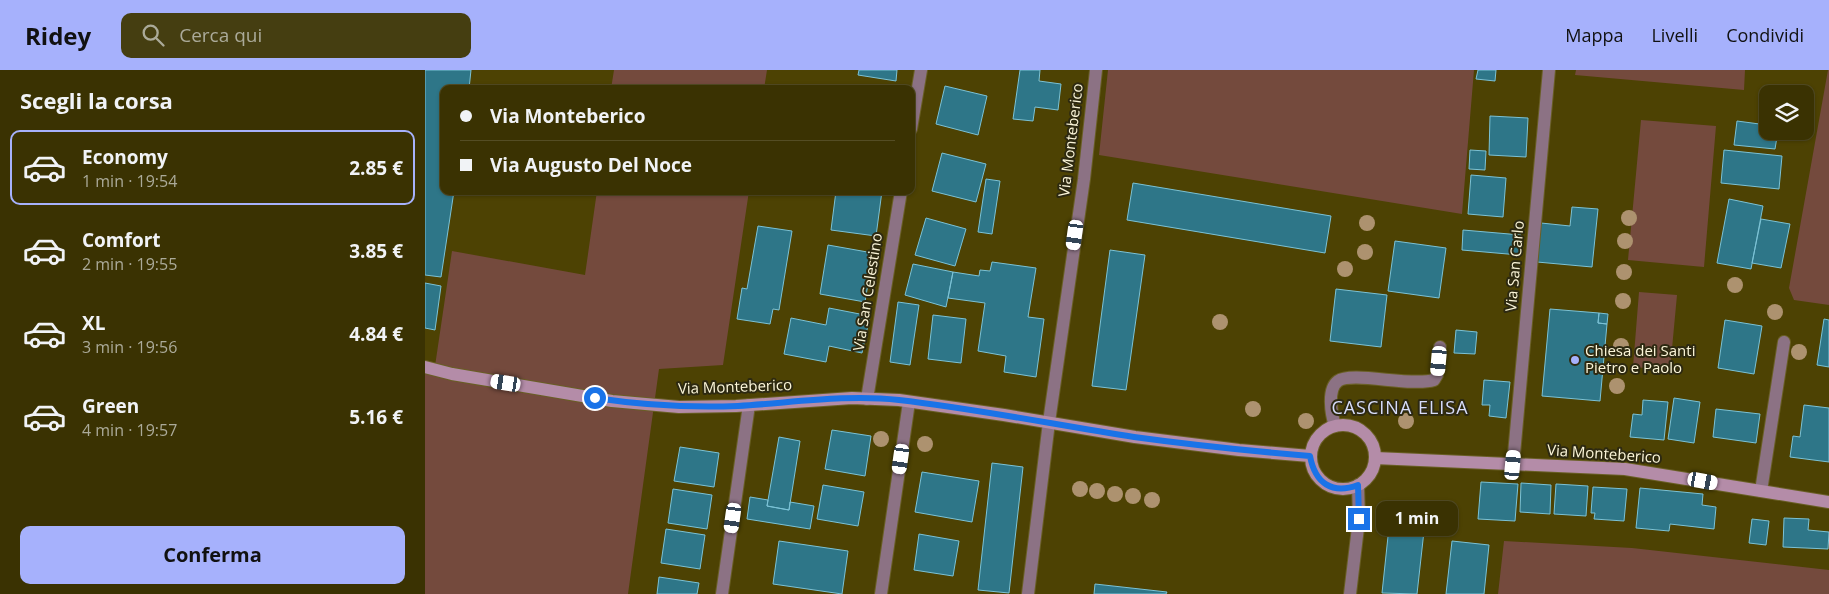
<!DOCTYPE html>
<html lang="it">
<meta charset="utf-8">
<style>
:root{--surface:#3a3202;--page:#453e11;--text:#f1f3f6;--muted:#abaa99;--line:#544d24;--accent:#a6b1fc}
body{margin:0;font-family:"Open Sans",sans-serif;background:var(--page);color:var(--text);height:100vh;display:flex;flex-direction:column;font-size:19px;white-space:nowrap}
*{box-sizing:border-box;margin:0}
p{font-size:16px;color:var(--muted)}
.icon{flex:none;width:28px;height:28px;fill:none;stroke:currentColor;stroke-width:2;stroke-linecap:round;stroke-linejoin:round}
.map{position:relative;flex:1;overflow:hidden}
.sheet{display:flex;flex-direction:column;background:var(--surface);width:425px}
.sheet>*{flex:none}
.hud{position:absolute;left:15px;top:15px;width:475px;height:110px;border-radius:10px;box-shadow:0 1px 4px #0004,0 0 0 1px var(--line);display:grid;align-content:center;height:110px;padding:0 20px;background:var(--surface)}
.controls{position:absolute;left:1334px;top:15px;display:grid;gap:10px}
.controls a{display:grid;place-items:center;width:55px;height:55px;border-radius:10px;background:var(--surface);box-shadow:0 1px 4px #0004,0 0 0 1px var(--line);font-size:25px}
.end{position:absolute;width:22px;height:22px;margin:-11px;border:6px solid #1a73e8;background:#fff;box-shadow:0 0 0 2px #fff}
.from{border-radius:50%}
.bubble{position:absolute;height:35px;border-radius:10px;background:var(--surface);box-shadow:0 1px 4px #0004,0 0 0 1px var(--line);font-size:16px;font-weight:700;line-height:35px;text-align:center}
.car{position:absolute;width:15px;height:30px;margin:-15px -8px;border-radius:6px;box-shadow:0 0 4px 1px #0007;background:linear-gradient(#fff 24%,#345 0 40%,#fff 0 76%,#345 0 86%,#fff 0)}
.hud b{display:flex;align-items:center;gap:18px;height:48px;font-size:19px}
.hud b+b{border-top:1px solid var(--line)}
.hud i{width:12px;height:12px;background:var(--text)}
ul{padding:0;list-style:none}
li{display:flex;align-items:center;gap:15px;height:75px;margin:0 10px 8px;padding:0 10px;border:2px solid transparent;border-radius:10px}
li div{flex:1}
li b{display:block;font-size:19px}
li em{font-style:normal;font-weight:700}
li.selected{border-color:var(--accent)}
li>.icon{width:45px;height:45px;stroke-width:1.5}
h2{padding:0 20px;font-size:22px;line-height:60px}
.button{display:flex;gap:10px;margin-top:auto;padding:10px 20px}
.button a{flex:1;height:58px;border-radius:10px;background:var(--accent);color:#111;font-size:20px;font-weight:700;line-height:58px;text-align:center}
header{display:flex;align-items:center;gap:30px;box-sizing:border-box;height:70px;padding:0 25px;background:var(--accent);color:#111}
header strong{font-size:24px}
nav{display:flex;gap:28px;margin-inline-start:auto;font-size:18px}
.search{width:350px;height:45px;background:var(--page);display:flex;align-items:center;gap:12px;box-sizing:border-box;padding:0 18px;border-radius:10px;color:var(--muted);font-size:19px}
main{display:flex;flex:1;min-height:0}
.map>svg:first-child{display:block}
.green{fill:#744a3d}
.building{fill:#2e7688;stroke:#7bc2d6}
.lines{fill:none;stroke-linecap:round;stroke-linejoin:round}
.lane-casing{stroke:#695f25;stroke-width:14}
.street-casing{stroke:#695f25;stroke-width:14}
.secondary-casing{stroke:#695f25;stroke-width:14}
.lane{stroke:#8c7284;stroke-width:12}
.street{stroke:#8c7284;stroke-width:12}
.secondary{stroke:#b48ca8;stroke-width:12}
.tree{fill:#ad926f}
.route{stroke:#1a73e8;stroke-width:6}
.poi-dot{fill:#a6b1fc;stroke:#2d2911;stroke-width:2}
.labels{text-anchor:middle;stroke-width:4;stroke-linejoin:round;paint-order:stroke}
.street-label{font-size:15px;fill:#fcf6d9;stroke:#2d2911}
.poi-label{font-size:15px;fill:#fcf6d9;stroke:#2d2911;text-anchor:start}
.quarter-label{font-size:18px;letter-spacing:1px;fill:#d7dcf9;stroke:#2d2911}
</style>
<header>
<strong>Ridey</strong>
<div class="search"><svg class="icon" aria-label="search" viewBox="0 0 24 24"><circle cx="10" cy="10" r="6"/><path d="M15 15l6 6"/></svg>Cerca qui</div>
<nav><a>Mappa</a><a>Livelli</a><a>Condividi</a></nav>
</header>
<main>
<section class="sheet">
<h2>Scegli la corsa</h2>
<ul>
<li class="selected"><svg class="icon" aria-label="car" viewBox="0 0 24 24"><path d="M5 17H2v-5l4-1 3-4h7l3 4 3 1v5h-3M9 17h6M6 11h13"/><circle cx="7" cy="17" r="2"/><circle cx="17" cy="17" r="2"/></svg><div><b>Economy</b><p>1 min · 19:54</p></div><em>2.85 €</em></li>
<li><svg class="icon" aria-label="car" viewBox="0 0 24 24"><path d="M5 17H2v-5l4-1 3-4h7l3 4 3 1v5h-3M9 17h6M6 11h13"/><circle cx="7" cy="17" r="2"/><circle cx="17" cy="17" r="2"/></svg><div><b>Comfort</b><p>2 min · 19:55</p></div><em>3.85 €</em></li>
<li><svg class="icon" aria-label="car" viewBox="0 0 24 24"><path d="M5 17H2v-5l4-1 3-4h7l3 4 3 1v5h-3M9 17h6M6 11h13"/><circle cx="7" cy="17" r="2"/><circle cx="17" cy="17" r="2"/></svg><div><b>XL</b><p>3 min · 19:56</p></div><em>4.84 €</em></li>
<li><svg class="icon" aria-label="car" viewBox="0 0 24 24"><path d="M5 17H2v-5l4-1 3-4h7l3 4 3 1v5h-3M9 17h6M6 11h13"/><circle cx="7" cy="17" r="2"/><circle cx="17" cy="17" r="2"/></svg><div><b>Green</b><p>4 min · 19:57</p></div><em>5.16 €</em></li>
</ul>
<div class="button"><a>Conferma</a></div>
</section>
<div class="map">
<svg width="1404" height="524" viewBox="0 0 1404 524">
<rect width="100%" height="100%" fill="#4d4203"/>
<path class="green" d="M189 0H342L339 19H186Z
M683 0H1049L1037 144 674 85Z
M1151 0H1320L1319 20 1150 5Z
M1403 0H1404V235L1369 230 1364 218Z
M1216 50 1291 56 1279 197 1203 190Z
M172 121H324L298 295 234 299 203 524H0V302L9 303 27 181 160 205Z
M1214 222 1252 225 1245 300 1208 297Z
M1079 471 1207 478 1404 500V524H1073Z"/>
<path class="building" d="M0 0H46L44 19H19V121H29L16 207 0 205Z
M434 0H472L471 11 433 5Z
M595 0H615L614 11 636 14 633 40 610 37 608 51 588 49Z
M1053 0H1071L1070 11 1051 9Z
M520 16 562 26 553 65 511 54Z
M1065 46 1103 48 1101 87 1064 85Z
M1312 51 1342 55V61H1353L1350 79 1309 75Z
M1045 80 1061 81 1060 100 1044 99Z
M1299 80 1357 86 1354 119 1296 113Z
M517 83 561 94 551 132 507 121Z
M1046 105 1081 108 1078 147 1043 144Z
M561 109 575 111 567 164 553 162Z
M708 113 906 146 900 183 702 150Z
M411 121H457L451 166 406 160Z
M1304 129 1338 136 1326 199 1292 193Z
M1147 137 1173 139 1167 197 1112 192 1116 153 1145 156Z
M501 148 541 159 530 196 490 185Z
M1336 149 1365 154 1356 198 1327 193Z
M333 156 367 161 354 240 348 239 345 254 312 249 317 218 322 219Z
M1038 160 1096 165 1094 185 1037 180Z
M970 171 1021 178 1014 228 963 221Z
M403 175 448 183 440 232 395 224Z
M685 180 720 185 701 320 667 316Z
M567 192 611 198 603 247 619 249 611 307 579 302 581 286 553 281 560 233 523 228 528 202 554 206 555 200 565 201Z
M488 194 528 202 521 237 480 225Z
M0 213 16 216 10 260 0 258Z
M911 219 962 225 956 277 905 271Z
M473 232 494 235 485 295 465 292Z
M404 238 445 246 437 283 404 276 401 292 359 284 366 248 401 255Z
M1125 239 1174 243 1173 253 1182 254 1175 331 1117 326Z
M1174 243 1183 244 1182 254 1173 253Z
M508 245 541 249 536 293 503 289Z
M1399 249 1404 250V297L1392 295Z
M1300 250 1337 256 1329 304 1293 298Z
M1031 260 1052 262 1050 284 1029 283Z
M1059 310 1085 312 1081 348 1064 346 1065 335H1057Z
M1249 328 1275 332 1269 373 1243 369Z
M1218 330 1243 332 1239 370 1205 367 1208 344 1217 345Z
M1379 335 1404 338V392L1365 387 1368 366 1375 367Z
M1291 339 1335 344 1331 373 1288 367Z
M407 360 446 366 440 406 400 399Z
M354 367 375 371 364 440 342 436Z
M255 377 294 383 289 417 249 411Z
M567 393 598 397 584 523 553 520Z
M497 402 554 411 547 452 490 442Z
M1056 412 1093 414 1090 451 1053 449Z
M1096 413 1126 415 1125 444 1095 442Z
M1131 414 1163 416 1161 446 1129 444Z
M398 415 439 422 433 456 392 449Z
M1168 417 1202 419 1199 451 1169 449 1170 443H1166Z
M1215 418 1278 424 1277 435 1291 437 1289 459 1245 454 1244 461 1211 458Z
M248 419 287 425 282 459 243 453Z
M325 427 343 430 342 436 364 440 365 432 389 436 385 459 322 449Z
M1359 448 1384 449 1383 460 1404 462 1403 479 1358 477Z
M1327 449 1344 451 1341 475 1324 473Z
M964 457 999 461 992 524 957 523Z
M241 459 280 465 275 499 236 493Z
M494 464 534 471 528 506 489 500Z
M354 471 423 481 417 524 348 514Z
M1027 471 1064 475 1059 524H1021Z
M234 507 274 513 272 524H232Z
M670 514 742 522 741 524H669Z"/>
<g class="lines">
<defs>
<path id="lane" d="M910 356C906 344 902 319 913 311 927 301 986 317 1009 310L1012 305 1015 277
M1336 421 1359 272"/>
<path id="street" d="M486 59 496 0
M442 329 476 121
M1088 395 1124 0
M297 524 324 335
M456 524 484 332
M603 524 624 352 659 109 671 0
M925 524 934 449 933 415"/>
<path id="secondary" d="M0 297 27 304 187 331 254 337 311 336 427 328 474 330 579 345 710 367 814 380 885 386
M886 387a32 32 0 1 1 64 0a32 32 0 1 1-64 0Z
M950 388 1200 399 1404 432"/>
</defs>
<use href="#lane" class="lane-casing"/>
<use href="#street" class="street-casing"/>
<use href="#secondary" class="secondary-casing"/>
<use href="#lane" class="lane"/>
<use href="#street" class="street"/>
<use href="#secondary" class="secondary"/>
</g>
<g class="tree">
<circle cx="1204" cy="148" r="8"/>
<circle cx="942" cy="153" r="8"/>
<circle cx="1200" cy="171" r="8"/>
<circle cx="940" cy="182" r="8"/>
<circle cx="920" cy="199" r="8"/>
<circle cx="1199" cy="202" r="8"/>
<circle cx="1310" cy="215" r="8"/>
<circle cx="1198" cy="231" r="8"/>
<circle cx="1350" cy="242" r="8"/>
<circle cx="795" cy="252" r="8"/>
<circle cx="1196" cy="276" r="8"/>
<circle cx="1374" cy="282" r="8"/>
<circle cx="1192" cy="316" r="8"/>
<circle cx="828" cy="339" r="8"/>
<circle cx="881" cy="351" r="8"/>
<circle cx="981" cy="351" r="8"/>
<circle cx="456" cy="369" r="8"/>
<circle cx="500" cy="374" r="8"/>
<circle cx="655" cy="419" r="8"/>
<circle cx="672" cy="421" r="8"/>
<circle cx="690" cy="424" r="8"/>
<circle cx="708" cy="426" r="8"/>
<circle cx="727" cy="430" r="8"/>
</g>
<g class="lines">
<path class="route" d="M170 328C217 335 265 338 313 336 366 333 421 324 474 330 553 339 631 355 709 367 767 375 826 381 885 386 890 413 907 425 933 415L934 449"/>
</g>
<circle class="poi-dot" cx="1150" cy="290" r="5"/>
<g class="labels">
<g class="street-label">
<text transform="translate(646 70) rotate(-83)" y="5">Via Monteberico</text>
<text transform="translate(1090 196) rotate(-85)" y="5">Via San Carlo</text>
<text transform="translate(443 222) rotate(-81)" y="5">Via San Celestino</text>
<text transform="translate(310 317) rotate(-2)" y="5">Via Monteberico</text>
<text transform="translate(1179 384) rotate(4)" y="5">Via Monteberico</text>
</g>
<g class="poi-label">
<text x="1160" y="286">Chiesa dei Santi<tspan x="1160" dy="17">Pietro e Paolo</tspan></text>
</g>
<g class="quarter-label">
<text x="975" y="344">CASCINA ELISA</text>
</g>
</g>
</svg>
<div class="controls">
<a><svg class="icon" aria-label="layers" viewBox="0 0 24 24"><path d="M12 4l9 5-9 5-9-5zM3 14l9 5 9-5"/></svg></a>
</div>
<i class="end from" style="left:170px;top:328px"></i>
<i class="end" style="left:934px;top:449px"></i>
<div class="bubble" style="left:951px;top:431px;width:82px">1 min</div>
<i class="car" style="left:650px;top:165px;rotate:188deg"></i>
<i class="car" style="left:1014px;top:291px;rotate:185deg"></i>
<i class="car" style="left:81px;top:313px;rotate:279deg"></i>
<i class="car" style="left:476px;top:389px;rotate:188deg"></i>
<i class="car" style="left:1088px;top:395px;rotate:5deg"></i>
<i class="car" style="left:1278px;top:411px;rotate:100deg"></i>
<i class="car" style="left:308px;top:448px;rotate:188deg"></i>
<div class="hud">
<b><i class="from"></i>Via Monteberico</b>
<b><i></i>Via Augusto Del Noce</b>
</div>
</div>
</main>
